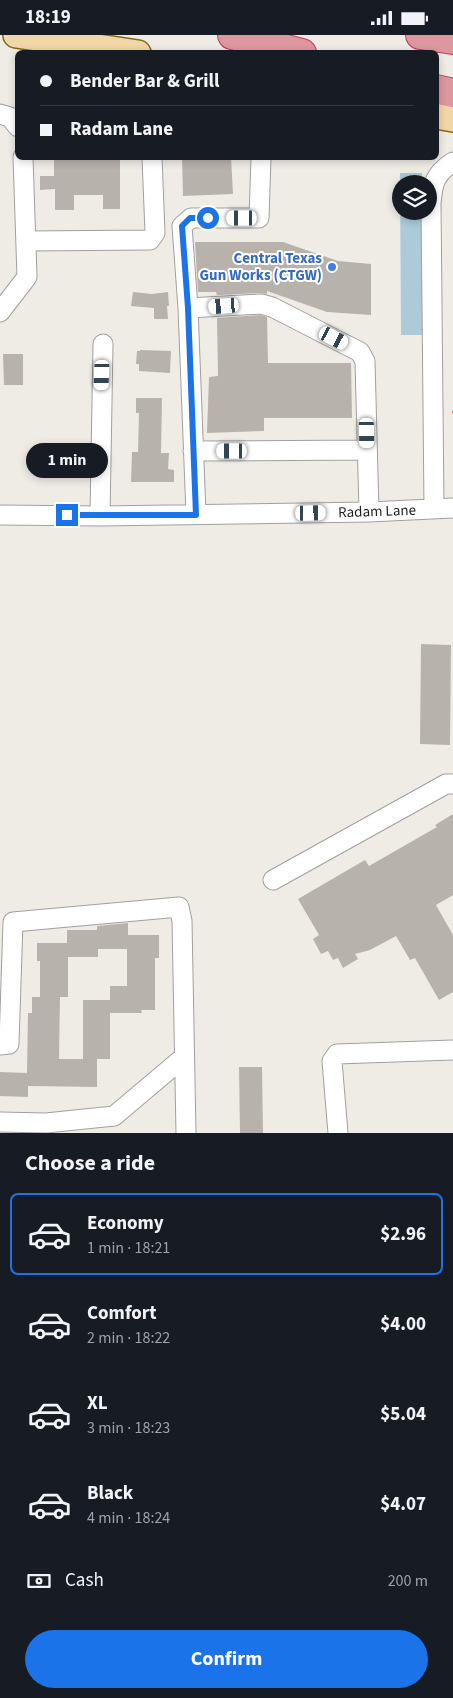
<!DOCTYPE html>
<meta charset="utf-8">
<style>
:root{--surface:#171b24;--page:#20242c;--text:#f1f3f6;--muted:#9ea1a6;--line:#363941;--accent:#1a73e8}
body{margin:0;font-family:"Source Sans 3",sans-serif;background:var(--page);color:var(--text);height:100vh;display:flex;flex-direction:column;font-size:19px;white-space:nowrap}
*{box-sizing:border-box;margin:0}
p{font-size:16px;color:var(--muted)}
.icon{flex:none;width:28px;height:28px;fill:none;stroke:currentColor;stroke-width:2;stroke-linecap:round;stroke-linejoin:round}
.map{position:relative;height:1098px;overflow:hidden}
.sheet{display:flex;flex-direction:column;background:var(--surface);flex:1}
.sheet>*{flex:none}
.banner{position:absolute;left:15px;top:15px;width:424px;height:110px;border-radius:8px;box-shadow:0 2px 8px #0003;display:grid;align-content:center;height:110px;padding:0 25px;background:var(--surface)}
.tools{position:absolute;left:392px;top:140px;display:grid;gap:10px}
.tools a{display:grid;place-items:center;width:45px;height:45px;border-radius:50%;background:var(--surface);box-shadow:0 2px 8px #0003;font-size:25px}
.end{position:absolute;width:22px;height:22px;margin:-11px;border:6px solid #1a73e8;background:#fff;box-shadow:0 0 0 2px #fff}
.from{border-radius:50%}
.bubble{position:absolute;height:35px;border-radius:18px;background:var(--surface);box-shadow:0 2px 8px #0003;font-size:16px;font-weight:700;line-height:35px;text-align:center}
.car{position:absolute;width:15px;height:30px;margin:-15px -8px;border-radius:6px;box-shadow:0 0 4px 1px #0007;background:linear-gradient(#fff 24%,#345 0 40%,#fff 0 76%,#345 0 86%,#fff 0)}
.banner b{display:flex;align-items:center;gap:18px;height:48px;font-size:19px}
.banner b+b{border-top:1px solid var(--line)}
.banner i{width:12px;height:12px;background:var(--text)}
ul{padding:0;list-style:none}
li{display:flex;align-items:center;gap:15px;height:82px;margin:0 10px 8px;padding:0 15px;border:2px solid transparent;border-radius:8px}
li div{flex:1}
li b{display:block;font-size:19px}
li em{font-style:normal;font-weight:700}
li.active{border-color:var(--accent)}
li>.icon{width:45px;height:45px;stroke-width:1.5}
h2{padding:0 25px;font-size:22px;line-height:60px}
.pay{display:flex;align-items:center;gap:12px;height:55px;padding:0 25px;font-size:19px}
.pay p{margin-inline-start:auto}
.primary-button{display:flex;gap:10px;margin-top:auto;padding:10px 25px}
.primary-button a{flex:1;height:58px;border-radius:30px;background:var(--accent);color:#fff;font-size:20px;font-weight:700;line-height:58px;text-align:center}
.status{display:flex;justify-content:space-between;align-items:center;height:35px;padding:0 25px;background:var(--surface);direction:ltr}
.status svg{height:14px;fill:currentColor}
.map>svg:first-child{display:block}
.water{fill:#accad7}
.building{fill:#b8b2ac;fill-rule:evenodd}
.lines{fill:none;stroke-linecap:round;stroke-linejoin:round}
.minor-casing{stroke:#a0a0a0;stroke-width:21}
.major-casing{stroke:#896911;stroke-width:28}
.highway-casing{stroke:#c73960;stroke-width:30}
.path{stroke:#ea8f7c;stroke-width:2.5;stroke-dasharray:2.5 2.5;stroke-linecap:butt}
.minor{stroke:#fff;stroke-width:19}
.major{stroke:#f1d7a8;stroke-width:25}
.highway{stroke:#dd979f;stroke-width:28}
.route{stroke:#1a73e8;stroke-width:6}
.shop-dot{fill:#3f7fe0;stroke:#fff;stroke-width:2}
.labels{text-anchor:middle;stroke-width:4;stroke-linejoin:round;paint-order:stroke}
.shop-label{font-size:15px;font-weight:bold;fill:#366cbe;stroke:#fff;text-anchor:end}
.street-label{font-size:15px;fill:#1f1f1f;stroke:#fff}
</style>
<div class="status"><b>18:19</b><svg viewBox="0 0 49 12"><path d="M0 12V9h3v3zM5 12V6h3v6zM10 12V3h3v9zM15 12V0h3v12zM26 1h20v11H26zM47 4h2v5h-2z"/></svg></div>
<div class="map">
<svg width="453" height="1098" viewBox="0 0 453 1098">
<rect width="100%" height="100%" fill="#efece6"/>
<path class="water" d="M400 138H422V149H401V176H422V300H401Z"/>
<path class="building" d="M54 122H120V174H103V160H74V175H55V154L40 155V141H54Z
M182 122H231L233 159 183 161Z
M195 207H283L338 226 371 229V280L327 277 267 256V259L260 258 217 260 216 257H198Z
M133 257 152 259 168 257 169 271H167L168 284H154V273L131 271Z
M260 280 267 282 268 328H351L352 383H264V396L207 398 209 342 218 341 217 283Z
M140 315 171 316 170 338 139 336V329H136L137 316H140Z
M3 319H23V350H4Z
M136 363H162L161 418H169L168 434 174 435V447H131L132 417H138L139 378H136Z
M53 418 90 419 89 443 53 442Z
M421 609 451 610 450 710 420 709Z
M453 779V860L436 870 453 900V957L439 965 415 923 410 925 396 901 370 915 355 919 358 924 343 933 338 923 333 925 328 916 321 919 313 904 319 900 298 864 365 825 369 831 437 792 435 790Z
M128 888V900H159V923H155V975H141L142 978H110V1024H97V1052L28 1051V1062L0 1061V1037L27 1038 28 978H32V962H40V926H37V908H67V895H97V891ZM98 914H127V951H110V965H83V1024H59L60 962H68V922H98Z
M239 1032H262L263 1098H240Z"/>
<g class="lines">
<defs>
<path id="minor" d="M0 79 10 82 18 92
M26 206 150 205 155 198 152 122
M188 273 261 269 272 272 360 317 365 326 369 477
M0 277 27 242 23 122
M193 416 367 415
M434 473 431 168C433 147 435 139 453 127
M196 479 188 273 182 191 191 183H259L261 122
M0 480 100 481 369 477 453 473
M100 481 103 309
M273 845 446 749H453
M0 1010 9 1009 13 887 179 872 182 886 186 1098
M0 1087 46 1088 114 1081 184 1022
M338 1098 332 1026 337 1019 453 1015"/>
<path id="major" d="M16 0 138 18
M436 81 453 84"/>
<path id="highway" d="M232 0 302 18
M420 0 453 5
M436 54 453 58"/>
</defs>
<use href="#minor" class="minor-casing"/>
<use href="#major" class="major-casing"/>
<use href="#highway" class="highway-casing"/>
<path class="path" d="M452 377H453"/>
<use href="#minor" class="minor"/>
<use href="#major" class="major"/>
<use href="#highway" class="highway"/>
</g>
<g class="lines">
<path class="route" d="M67 480H196L188 273 182 191 190 183H208"/>
</g>
<circle class="shop-dot" cx="332" cy="232" r="5"/>
<g class="labels">
<g class="shop-label">
<text x="322" y="228">Central Texas<tspan x="322" dy="17">Gun Works (CTGW)</tspan></text>
</g>
<g class="street-label">
<text transform="translate(377 476) rotate(-2)" y="5">Radam Lane</text>
</g>
</g>
</svg>
<div class="tools">
<a><svg class="icon" aria-label="layers" viewBox="0 0 24 24"><path d="M12 4l9 5-9 5-9-5zM3 14l9 5 9-5"/></svg></a>
</div>
<i class="end from" style="left:208px;top:183px"></i>
<i class="end" style="left:67px;top:480px"></i>
<div class="bubble" style="left:26px;top:408px;width:82px">1 min</div>
<i class="car" style="left:242px;top:183px;rotate:270deg"></i>
<i class="car" style="left:224px;top:271px;rotate:266deg"></i>
<i class="car" style="left:334px;top:303px;rotate:117deg"></i>
<i class="car" style="left:102px;top:340px;rotate:182deg"></i>
<i class="car" style="left:367px;top:398px;rotate:179deg"></i>
<i class="car" style="left:232px;top:416px;rotate:270deg"></i>
<i class="car" style="left:311px;top:478px;rotate:89deg"></i>
<div class="banner">
<b><i class="from"></i>Bender Bar &amp; Grill</b>
<b><i></i>Radam Lane</b>
</div>
</div>
<section class="sheet">
<h2>Choose a ride</h2>
<ul>
<li class="active"><svg class="icon" aria-label="car" viewBox="0 0 24 24"><path d="M5 17H2v-5l4-1 3-4h7l3 4 3 1v5h-3M9 17h6M6 11h13"/><circle cx="7" cy="17" r="2"/><circle cx="17" cy="17" r="2"/></svg><div><b>Economy</b><p>1 min · 18:21</p></div><em>$2.96</em></li>
<li><svg class="icon" aria-label="car" viewBox="0 0 24 24"><path d="M5 17H2v-5l4-1 3-4h7l3 4 3 1v5h-3M9 17h6M6 11h13"/><circle cx="7" cy="17" r="2"/><circle cx="17" cy="17" r="2"/></svg><div><b>Comfort</b><p>2 min · 18:22</p></div><em>$4.00</em></li>
<li><svg class="icon" aria-label="car" viewBox="0 0 24 24"><path d="M5 17H2v-5l4-1 3-4h7l3 4 3 1v5h-3M9 17h6M6 11h13"/><circle cx="7" cy="17" r="2"/><circle cx="17" cy="17" r="2"/></svg><div><b>XL</b><p>3 min · 18:23</p></div><em>$5.04</em></li>
<li><svg class="icon" aria-label="car" viewBox="0 0 24 24"><path d="M5 17H2v-5l4-1 3-4h7l3 4 3 1v5h-3M9 17h6M6 11h13"/><circle cx="7" cy="17" r="2"/><circle cx="17" cy="17" r="2"/></svg><div><b>Black</b><p>4 min · 18:24</p></div><em>$4.07</em></li>
</ul>
<div class="pay"><svg class="icon" aria-label="cash" viewBox="0 0 24 24"><path d="M3 7h18v10H3z"/><circle cx="12" cy="12" r="2"/></svg>Cash<p>200 m</p></div>
<div class="primary-button"><a>Confirm</a></div>
</section>
